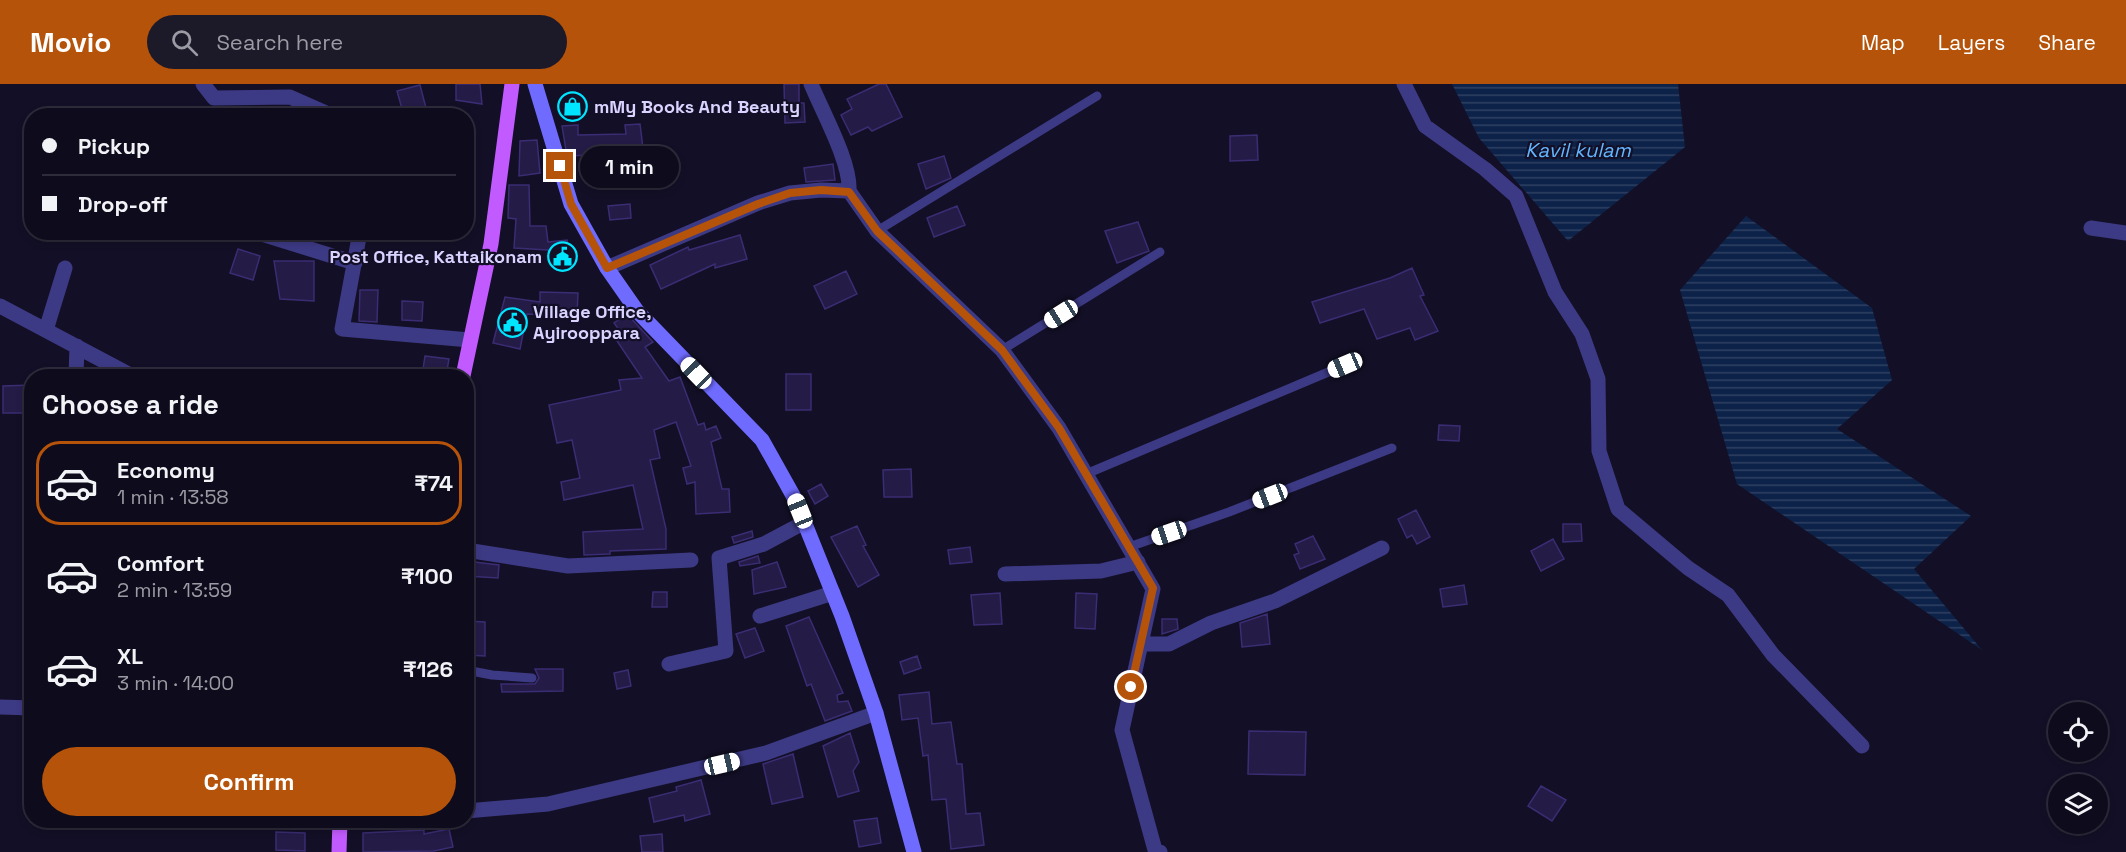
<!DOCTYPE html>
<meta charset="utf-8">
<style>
:root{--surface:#0e0b1c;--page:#1c1929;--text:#f1f3f6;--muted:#9b9ba3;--line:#2e2b3b;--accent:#b45309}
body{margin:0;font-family:"Space Grotesk",sans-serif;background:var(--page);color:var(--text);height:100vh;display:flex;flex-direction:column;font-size:22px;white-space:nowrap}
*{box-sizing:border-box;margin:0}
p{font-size:20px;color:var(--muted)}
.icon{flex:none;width:33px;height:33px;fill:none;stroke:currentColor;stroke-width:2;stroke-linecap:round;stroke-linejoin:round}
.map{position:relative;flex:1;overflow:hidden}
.drawer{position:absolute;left:24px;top:285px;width:450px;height:459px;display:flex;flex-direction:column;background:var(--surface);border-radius:24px;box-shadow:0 3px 9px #0003,0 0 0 2px var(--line)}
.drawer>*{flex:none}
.hud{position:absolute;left:24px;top:24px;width:450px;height:132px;border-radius:24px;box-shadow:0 3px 9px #0003,0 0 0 2px var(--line);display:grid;align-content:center;height:132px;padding:0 18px;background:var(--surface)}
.fabs{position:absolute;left:2048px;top:618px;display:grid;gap:12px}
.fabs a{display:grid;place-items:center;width:60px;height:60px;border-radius:50%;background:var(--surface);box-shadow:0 3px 9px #0003,0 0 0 2px var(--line);font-size:30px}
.end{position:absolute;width:27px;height:27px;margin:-14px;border:8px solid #b45309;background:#fff;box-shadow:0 0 0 3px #fff}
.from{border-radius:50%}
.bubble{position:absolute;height:42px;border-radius:21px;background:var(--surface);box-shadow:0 3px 9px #0003,0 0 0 2px var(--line);font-size:20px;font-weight:700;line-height:42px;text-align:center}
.car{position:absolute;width:18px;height:36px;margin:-18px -9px;border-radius:8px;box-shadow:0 0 4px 2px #0007;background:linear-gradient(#fff 24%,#345 0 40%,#fff 0 76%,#345 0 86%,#fff 0)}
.hud b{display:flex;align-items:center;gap:21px;height:57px;font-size:22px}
.hud b+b{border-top:2px solid var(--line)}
.hud i{width:15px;height:15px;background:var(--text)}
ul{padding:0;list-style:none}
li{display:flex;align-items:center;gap:18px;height:84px;margin:0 12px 9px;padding:0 6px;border:3px solid transparent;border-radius:24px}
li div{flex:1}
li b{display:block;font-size:22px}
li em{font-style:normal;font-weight:700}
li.current{border-color:var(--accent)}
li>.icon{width:54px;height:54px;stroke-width:1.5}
h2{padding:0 18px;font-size:27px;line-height:72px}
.cta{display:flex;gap:12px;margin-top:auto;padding:12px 18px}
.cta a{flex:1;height:69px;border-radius:36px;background:var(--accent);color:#fff;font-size:24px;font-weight:700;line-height:69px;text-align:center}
header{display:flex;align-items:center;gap:36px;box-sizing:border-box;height:84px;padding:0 30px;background:var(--accent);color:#fff}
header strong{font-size:28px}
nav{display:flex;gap:33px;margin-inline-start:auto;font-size:21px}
.search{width:420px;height:54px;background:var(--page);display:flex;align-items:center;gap:15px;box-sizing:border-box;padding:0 21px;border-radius:33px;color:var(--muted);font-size:22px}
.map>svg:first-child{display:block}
.water{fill:url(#water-rules)}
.building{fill:#241b47;stroke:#3b2d73;stroke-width:1.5}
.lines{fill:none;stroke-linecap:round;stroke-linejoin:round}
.lane{stroke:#3d3a85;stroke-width:9}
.street{stroke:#3d3a85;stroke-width:15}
.secondary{stroke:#6f6bff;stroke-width:15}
.primary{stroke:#c25bff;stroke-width:15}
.route{stroke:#b45309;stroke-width:8}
.labels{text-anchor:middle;stroke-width:4.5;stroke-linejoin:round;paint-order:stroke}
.poi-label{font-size:18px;font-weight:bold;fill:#d9d4ff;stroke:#130f26;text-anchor:start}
.water-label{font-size:20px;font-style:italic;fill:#62b6ff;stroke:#130f26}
</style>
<header>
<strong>Movio</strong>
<div class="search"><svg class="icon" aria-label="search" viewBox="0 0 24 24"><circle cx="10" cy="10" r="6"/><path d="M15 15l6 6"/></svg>Search here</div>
<nav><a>Map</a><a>Layers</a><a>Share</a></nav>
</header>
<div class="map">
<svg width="2126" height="768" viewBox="0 0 2126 768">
<defs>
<pattern id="water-rules" width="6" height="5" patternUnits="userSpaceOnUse" patternTransform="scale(1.5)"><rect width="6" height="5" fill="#0c2248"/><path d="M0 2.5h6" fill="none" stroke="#2f4163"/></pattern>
</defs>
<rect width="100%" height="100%" fill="#130f26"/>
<path class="water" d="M1452 0H1678L1685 63 1568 157 1479 54Z
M1746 132 1872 224 1892 296 1837 345 1971 432 1914 485 1982 566 1737 400 1680 206Z"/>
<path class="building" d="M456 0H480L482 20 456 16Z
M784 0H799V19H804L805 38 785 39Z
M879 0H886L902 33 872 47 868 43 851 51 841 31 852 25 847 15Z
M420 1 427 28 404 32 397 7Z
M640 40 643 64 606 67V96H592V71L567 72 562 42 578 41V51L626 50 625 41Z
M1257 51 1258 76 1230 77V52Z
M537 56 540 89 519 92 520 57Z
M944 72 951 94 926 105 918 80Z
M833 80 835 96 806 98 804 84Z
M509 101H529L530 142H546L548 158 567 156 570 174 556 179 548 166 514 164 516 135 508 134Z
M630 120 631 134 610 136 608 122Z
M957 122 965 141 934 153 927 134Z
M1138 138 1149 167 1117 179 1105 147Z
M740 151 747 175 715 184V180L661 205 650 181 688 163 689 166Z
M238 165 260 172 253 196 230 189Z
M274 177H314V217L280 215Z
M1412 184 1424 211 1420 212 1438 247 1415 256 1410 244 1377 255 1364 225 1320 239 1312 218 1390 194Z
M846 187 857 210 825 225 814 202Z
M360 206H378L377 238 359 237Z
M540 208 578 209 577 232 527 230 520 265 493 259 505 213 540 218Z
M402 217 423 218 422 237 402 236Z
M627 230 653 258 645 263 669 297 680 293 698 341 704 339 706 346 716 342 721 354 711 358 722 405H729L730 428 696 430 695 398 687 400 683 384 691 382 676 338 654 346 660 374 650 376 666 445V465L610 467V470L584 471 583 448 643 445 633 401 564 416 561 398 580 394 572 356 557 359 549 321 621 306 619 296 642 294 617 257 624 253 614 239Z
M425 272 449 275 446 292H422Z
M786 290H811V326H786Z
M32 301V329H3V302Z
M1439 341 1460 342 1459 357 1438 356Z
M911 385 912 413H884L883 386Z
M821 400 828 412 815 420 808 407Z
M1416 426 1430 453 1417 460 1412 451 1407 454 1398 435Z
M1563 440H1581L1582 457 1563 458Z
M857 442 866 461 863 462 879 491 858 503 831 453Z
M752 447 753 453 734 459 732 453Z
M1313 452 1325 475 1300 485 1294 471 1299 469 1295 460Z
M1553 455 1564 475 1541 487 1531 467Z
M970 463 972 478 950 480 948 466Z
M758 472 760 479 740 482 739 478Z
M466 477 499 481 498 494 466 492Z
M777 478 786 503 754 510 752 486Z
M1464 501 1467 520 1443 523 1440 505Z
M653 508H667V523H652Z
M1000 509 1002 540 974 541 971 511Z
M1076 509 1097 510 1095 545 1075 544Z
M1267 530 1270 560 1242 563 1240 539Z
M809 533 843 609 837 611 838 618 848 617 852 627 825 637 811 600 807 602 786 542Z
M1162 535H1177L1178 545 1162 550Z
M466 537 485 538V572L466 571Z
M755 544 764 567 745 574 736 550Z
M917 572 921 584 904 590 900 578Z
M535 585H563V607L502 608 501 600H535L539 594Z
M628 586 631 602 617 605 614 589Z
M929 608 932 640 951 638 957 680H962L966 730 980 729 984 761 951 765 946 715 932 716 928 671 923 672 918 634 902 636 899 611Z
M1249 647 1306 648 1305 691 1248 690Z
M850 649 859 678 853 687 859 707 838 713 823 662Z
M793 670 803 713 772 720 763 680Z
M701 696 710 730 685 737 684 731 654 738 649 714 677 707 676 703Z
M1541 702 1566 716 1552 737 1528 722Z
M877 734 881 759 859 763 854 737Z
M449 745 453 763 434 767 363 768V749L424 746V750Z
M276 748 305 749V767L276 766Z
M662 750 663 768H642L640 752Z"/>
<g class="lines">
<path class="lane" d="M877 147 1097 12
M1002 266 1160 168
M1086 390 1345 281
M1129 463 1229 428 1392 364
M466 586 492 591 532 594"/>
<path class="street" d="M203 0 214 14 290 13 333 32
M811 0C823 29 851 79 849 107
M1404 0 1425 42 1485 85 1516 112 1555 208 1582 250 1598 295 1599 367 1618 425 1688 484 1728 511 1773 571 1862 662
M2091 144 2126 149
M255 148 355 179
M360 148 342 245 470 256
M607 184 758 119 790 109 821 106 849 107 877 147 1002 266 1059 344 1153 505 1122 646 1155 766 1160 768
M0 222 132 292
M46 246 65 184
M76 292 77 262
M466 466 568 482 691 476
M1005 490 1101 487 1138 478
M760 532 833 509
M1141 560H1169L1211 539 1275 517 1382 464
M669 580 726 567 719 474 764 460 805 438
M0 623 32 624
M466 727 548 720 766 669 876 629
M340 738 362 736"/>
<path class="secondary" d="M535 0 571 120 607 184 637 227 762 356 795 415 842 532 876 629 914 768"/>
<path class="primary" d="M463 292 491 160 512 0
M339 768 340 736"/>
</g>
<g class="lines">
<path class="route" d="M560 82 571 120 607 184 758 120 790 109 821 106 849 108 877 147 1002 266 1059 344 1153 504 1131 603"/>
</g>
<defs>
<symbol id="shop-ring" viewBox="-11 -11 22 22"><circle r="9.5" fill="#130f26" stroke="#00e5ff" stroke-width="1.5"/><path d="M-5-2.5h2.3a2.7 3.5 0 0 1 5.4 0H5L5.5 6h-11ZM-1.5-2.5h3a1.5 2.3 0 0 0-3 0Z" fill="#00e5ff"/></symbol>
<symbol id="civic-ring" viewBox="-11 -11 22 22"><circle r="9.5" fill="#130f26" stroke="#00e5ff" stroke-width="1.5"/><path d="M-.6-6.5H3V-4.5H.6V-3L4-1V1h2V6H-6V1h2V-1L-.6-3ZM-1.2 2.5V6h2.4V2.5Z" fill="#00e5ff"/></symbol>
</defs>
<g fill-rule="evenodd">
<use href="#shop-ring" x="556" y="6" width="33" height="33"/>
<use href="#civic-ring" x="546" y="156" width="33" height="33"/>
<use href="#civic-ring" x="496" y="222" width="33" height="33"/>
</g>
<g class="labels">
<g class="poi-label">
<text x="594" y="29">mMy Books And Beauty</text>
<text x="542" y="179" text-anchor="end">Post Office, Kattaikonam</text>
<text x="533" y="234">Village Office,<tspan x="533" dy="21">Ayirooppara</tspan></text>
</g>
<g class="water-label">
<text x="1578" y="73">Kavil kulam</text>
</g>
</g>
</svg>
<div class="fabs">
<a><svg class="icon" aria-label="locate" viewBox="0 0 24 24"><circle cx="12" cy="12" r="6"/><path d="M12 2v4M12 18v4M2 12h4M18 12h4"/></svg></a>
<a><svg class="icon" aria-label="layers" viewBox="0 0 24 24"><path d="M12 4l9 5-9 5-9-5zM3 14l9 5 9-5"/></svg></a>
</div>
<i class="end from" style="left:1131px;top:603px"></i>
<i class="end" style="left:560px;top:82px"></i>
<div class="bubble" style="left:580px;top:62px;width:99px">1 min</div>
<i class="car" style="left:1061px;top:230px;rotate:238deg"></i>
<i class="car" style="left:1345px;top:281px;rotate:247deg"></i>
<i class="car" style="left:696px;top:289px;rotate:316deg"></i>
<i class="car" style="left:1270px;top:412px;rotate:249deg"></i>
<i class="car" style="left:800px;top:427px;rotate:338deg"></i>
<i class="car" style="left:1169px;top:449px;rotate:251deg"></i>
<i class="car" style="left:722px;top:680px;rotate:77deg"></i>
<div class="hud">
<b><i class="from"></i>Pickup</b>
<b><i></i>Drop-off</b>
</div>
<section class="drawer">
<h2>Choose a ride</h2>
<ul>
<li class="current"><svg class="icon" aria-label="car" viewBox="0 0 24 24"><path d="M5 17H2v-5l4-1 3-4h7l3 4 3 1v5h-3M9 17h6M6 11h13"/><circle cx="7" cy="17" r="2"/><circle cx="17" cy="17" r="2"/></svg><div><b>Economy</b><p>1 min · 13:58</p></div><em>₹74</em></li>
<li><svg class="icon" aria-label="car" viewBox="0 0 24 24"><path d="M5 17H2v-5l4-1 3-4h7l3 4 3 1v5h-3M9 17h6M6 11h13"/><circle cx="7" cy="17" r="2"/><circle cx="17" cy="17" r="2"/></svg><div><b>Comfort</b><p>2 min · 13:59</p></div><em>₹100</em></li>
<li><svg class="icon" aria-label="car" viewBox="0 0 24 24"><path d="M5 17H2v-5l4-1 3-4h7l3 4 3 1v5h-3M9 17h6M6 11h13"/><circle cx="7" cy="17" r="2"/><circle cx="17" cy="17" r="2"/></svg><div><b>XL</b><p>3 min · 14:00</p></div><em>₹126</em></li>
</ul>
<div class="cta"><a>Confirm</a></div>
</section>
</div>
